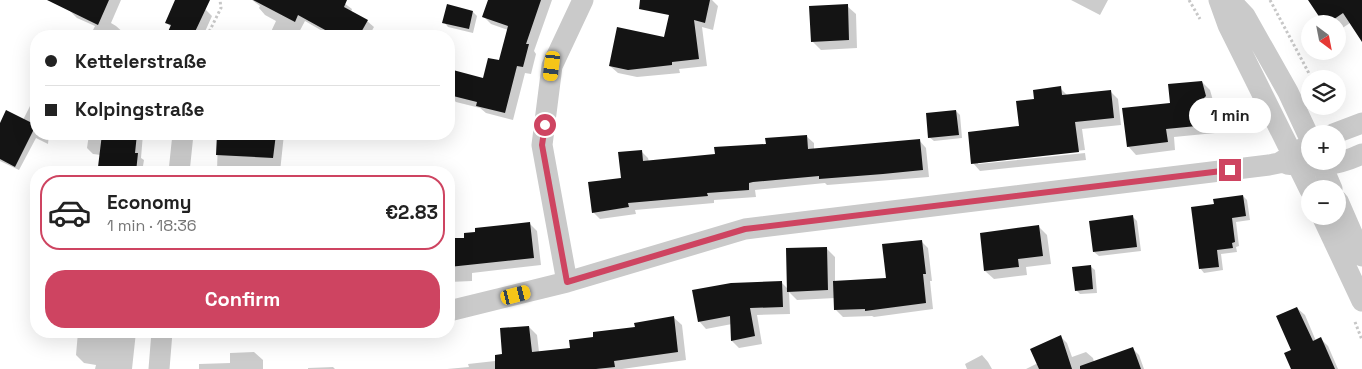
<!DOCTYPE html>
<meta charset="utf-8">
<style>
:root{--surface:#fff;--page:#f6f6f6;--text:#222;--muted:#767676;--line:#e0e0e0;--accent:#ce4461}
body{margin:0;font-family:"Space Grotesk",sans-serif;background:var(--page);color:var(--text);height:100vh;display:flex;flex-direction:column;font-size:19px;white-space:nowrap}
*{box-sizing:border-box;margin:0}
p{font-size:16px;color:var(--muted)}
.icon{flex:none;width:28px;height:28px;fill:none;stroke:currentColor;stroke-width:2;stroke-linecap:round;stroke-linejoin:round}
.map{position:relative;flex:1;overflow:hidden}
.sheet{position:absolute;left:30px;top:166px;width:425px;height:172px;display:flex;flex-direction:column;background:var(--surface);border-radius:20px;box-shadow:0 5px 20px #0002}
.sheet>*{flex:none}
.top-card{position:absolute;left:30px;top:30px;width:425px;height:110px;border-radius:20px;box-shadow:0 5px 20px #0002;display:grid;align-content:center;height:110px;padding:0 15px;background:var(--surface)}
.needle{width:32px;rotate:148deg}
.tools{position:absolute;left:1301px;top:15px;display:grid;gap:10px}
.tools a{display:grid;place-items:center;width:45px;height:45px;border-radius:50%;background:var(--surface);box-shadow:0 5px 20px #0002;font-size:25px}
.end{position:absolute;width:22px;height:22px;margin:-11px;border:6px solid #ce4461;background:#fff;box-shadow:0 0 0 2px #fff}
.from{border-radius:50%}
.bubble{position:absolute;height:35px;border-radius:18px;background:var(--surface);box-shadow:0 5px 20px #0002;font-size:16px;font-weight:600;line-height:35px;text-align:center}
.car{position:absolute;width:15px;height:30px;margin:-15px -8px;border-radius:6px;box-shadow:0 0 4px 1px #0007;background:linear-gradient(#f5c518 24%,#345 0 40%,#f5c518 0 76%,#345 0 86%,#f5c518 0)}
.top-card b{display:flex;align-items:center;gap:18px;height:48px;font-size:19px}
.top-card b+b{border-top:1px solid var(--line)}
.top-card i{width:12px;height:12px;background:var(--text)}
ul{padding:9px 0 0;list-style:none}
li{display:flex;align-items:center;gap:15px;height:75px;margin:0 10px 8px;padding:0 5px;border:2px solid transparent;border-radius:20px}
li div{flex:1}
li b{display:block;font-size:19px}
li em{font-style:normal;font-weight:600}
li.current{border-color:var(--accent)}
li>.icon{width:45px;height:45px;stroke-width:1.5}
.cta{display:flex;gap:10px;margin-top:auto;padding:10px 15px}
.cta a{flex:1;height:58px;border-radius:20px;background:var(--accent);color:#fff;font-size:20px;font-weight:600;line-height:58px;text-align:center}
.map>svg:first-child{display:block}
.shadow{fill:#0003}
.building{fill:#141414}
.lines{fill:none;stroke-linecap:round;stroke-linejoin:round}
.path{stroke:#c7c7c7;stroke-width:3;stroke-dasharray:2.5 2.5;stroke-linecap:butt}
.street{stroke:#cacaca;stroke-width:21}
.route{stroke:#ce4461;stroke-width:6}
</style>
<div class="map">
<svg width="1362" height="369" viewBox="0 0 1362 369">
<rect width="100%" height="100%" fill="#fff"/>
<path class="shadow" d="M72 0H121L111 23 116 26 125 34 124 36H90L95 26 77 18 68 9Z
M177 0H187L205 9 212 16 203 36H168L172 28 166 22Z
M252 0H340L352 9 351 12 367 21 374 27 369 36H331L305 21 297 36H269L276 21 265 15 259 8 260 6Z
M489 0H552L534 51 536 54 531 74 525 73 513 120 486 113 480 108 456 102 449 95 453 71 484 79 500 62 508 30 491 24 483 16Z
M673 0H712L718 6 713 30 702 27 707 66 679 69 680 73 637 77 618 73 610 66 665 39Z
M1071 0H1108L1100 15Z
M1310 0H1361L1362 40 1350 23 1338 31V24H1325Z
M847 6 856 14 857 48 821 50 812 41Z
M473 12 477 16 473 33 448 27 444 22Z
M1202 82 1210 90 1214 104 1212 107 1215 133 1174 137 1175 150 1136 155 1128 146 1171 104Z
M1060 88 1068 96 1110 91 1118 99 1121 125 1082 129 1085 150 978 162V164L1085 153 1086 160 980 171 973 163 1020 127 1035 100Z
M31 104 36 106V134H49L48 144 36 138 19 170 0 161V126L23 120Z
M956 111 960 115 962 138 934 141 929 137Z
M89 134H143L141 158 144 160 142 172H99L101 155 93 154 87 148Z
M218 134H284L280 172H217Z
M806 136 814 143V150L919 140 926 148 929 177 827 185 825 183 755 190 756 197 714 200V203L635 210 636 214 600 219 593 212 622 179 641 151 648 158 649 162 716 156Z
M1243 196 1247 200 1250 220 1236 222 1239 246 1236 247 1237 252 1221 254 1223 270 1204 273 1200 268Z
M1133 217 1137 221 1141 251 1099 256 1094 252Z
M529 223 537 231 541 265 472 273V281L449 282V240L465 239Z
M1039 227 1047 235 1051 264 1026 267 1027 275 994 279 985 271Z
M921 241 928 248 932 281H930L933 309 874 317 872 316 843 317 836 310 835 298 797 300 789 292 790 314 757 315 762 344 739 348 732 341V324L706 329 699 321 781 282 788 289 826 248 835 257V282L888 279Z
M1090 266 1095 270 1097 293 1080 294 1076 290Z
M1297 308 1305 315 1316 341 1321 339 1328 346 1338 369H1292Z
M673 317 682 325 686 360 622 369H447L469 367 468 364 504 360 529 327 537 335 539 352 571 350 595 338 636 328Z
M78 332H136L132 369H95L96 365 84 363 76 355Z
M1060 336 1067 343 1072 357 1086 352 1093 358 1094 362 1133 349 1139 355 1144 369H1026L1038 363Z
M254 352 263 360V369H199V364L230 363V353Z
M982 355 988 362 992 369H967L965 364Z
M333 367 335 369H308V368Z"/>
<path class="building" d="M47 0H109L98 25Z
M175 0H210L193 36H166L171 25 165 23Z
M253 0H347L344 7 368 20 359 36H336L298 15 295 22Z
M488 0H541L526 44H529L523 67 517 66 505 113 476 106 477 102 449 95V85L453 70 483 78 488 58 499 60 508 26 482 17Z
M640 0H710L705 23 694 20 699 59 672 62V65L628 70 609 66 617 27 664 37 669 15 639 9Z
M1308 0H1362V42L1343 13 1327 24H1324Z
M447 4 473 11 469 29 442 23Z
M848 4 849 40 811 42 809 6Z
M1202 81 1206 96 1204 98 1207 125 1166 129 1168 142 1127 147 1122 108 1170 103 1168 84Z
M1061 86 1062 95 1111 90 1114 118 1075 122 1079 152 971 164 968 132 1019 126 1016 101 1034 99 1033 90Z
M6 110 36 125 15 167 0 159V123Z
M956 110 959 135 928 138 926 113Z
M102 134H137L135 153H138L136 172H101L102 167H98Z
M217 134H276L273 158 216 155Z
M807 135 808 149 920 139 923 170 883 174 819 179V176L753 182 749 183V190L707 193 708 196 628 203 629 207 592 213 588 182 621 178 618 152 642 150 643 161 715 154 714 147 766 144 765 138Z
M1243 195 1246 216 1232 218 1235 242 1232 243 1233 248 1217 250 1219 267 1199 269 1191 207 1214 204 1213 199Z
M1133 215 1137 247 1093 252 1089 221Z
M530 222 534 258 449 267V238H464V233L475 232V228Z
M1039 225 1043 256 1018 259 1019 267 984 271 980 233Z
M922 240 926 274H923L926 303 865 311V309L834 310 833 281 886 278 882 244Z
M827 247 828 290 787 292 786 248Z
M1091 265 1093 289 1075 291 1072 267Z
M782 281 783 307 750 308 755 336 731 341 730 316 698 322 692 290 731 283Z
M1297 307 1313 341 1321 337 1335 369H1291L1284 353 1291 350 1276 316Z
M674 316 678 352 614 361 615 367 596 369H495V355L502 354 500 328 529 326 532 352 570 348 569 340 593 337V332L635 327 634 323Z
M1061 335 1072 369H1039L1030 349Z
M1133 347 1141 369H1080V366Z"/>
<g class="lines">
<path class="path" d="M1189 0 1200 19
M1270 0 1312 79
M207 36 221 8 220 0
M1355 322 1362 340"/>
<path class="street" d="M1219 0 1228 25 1310 190
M1230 0 1245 16 1288 92 1310 139
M1333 134 1362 123
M1320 161 1332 189
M1287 164C1314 168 1337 166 1362 154
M179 172 183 134
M1338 201 1362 256
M1322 216 1362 301
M567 282 542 145 552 66 583 0
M449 311 567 282 745 229 1269 165 1279 163 1310 144
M159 369 162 332"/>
</g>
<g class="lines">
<path class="route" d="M545 125 542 145 567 282 745 229 1230 170"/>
</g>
</svg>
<div class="tools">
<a><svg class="needle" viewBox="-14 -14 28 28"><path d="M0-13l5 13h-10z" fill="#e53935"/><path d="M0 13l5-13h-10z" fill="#767676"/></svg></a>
<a><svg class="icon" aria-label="layers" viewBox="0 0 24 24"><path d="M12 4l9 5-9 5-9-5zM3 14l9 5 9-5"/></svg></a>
<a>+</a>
<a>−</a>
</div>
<i class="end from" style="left:545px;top:125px"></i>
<i class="end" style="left:1230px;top:170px"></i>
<div class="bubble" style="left:1189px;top:98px;width:82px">1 min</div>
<i class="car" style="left:552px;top:66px;rotate:187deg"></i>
<i class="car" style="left:516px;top:295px;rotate:76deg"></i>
<div class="top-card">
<b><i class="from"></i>Kettelerstraße</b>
<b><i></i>Kolpingstraße</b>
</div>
<section class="sheet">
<ul>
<li class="current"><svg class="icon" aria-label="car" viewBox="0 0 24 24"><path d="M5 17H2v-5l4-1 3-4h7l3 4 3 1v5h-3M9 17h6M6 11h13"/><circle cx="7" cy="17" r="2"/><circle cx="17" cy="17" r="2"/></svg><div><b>Economy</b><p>1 min · 18:36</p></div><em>€2.83</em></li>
</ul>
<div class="cta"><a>Confirm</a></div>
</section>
</div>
